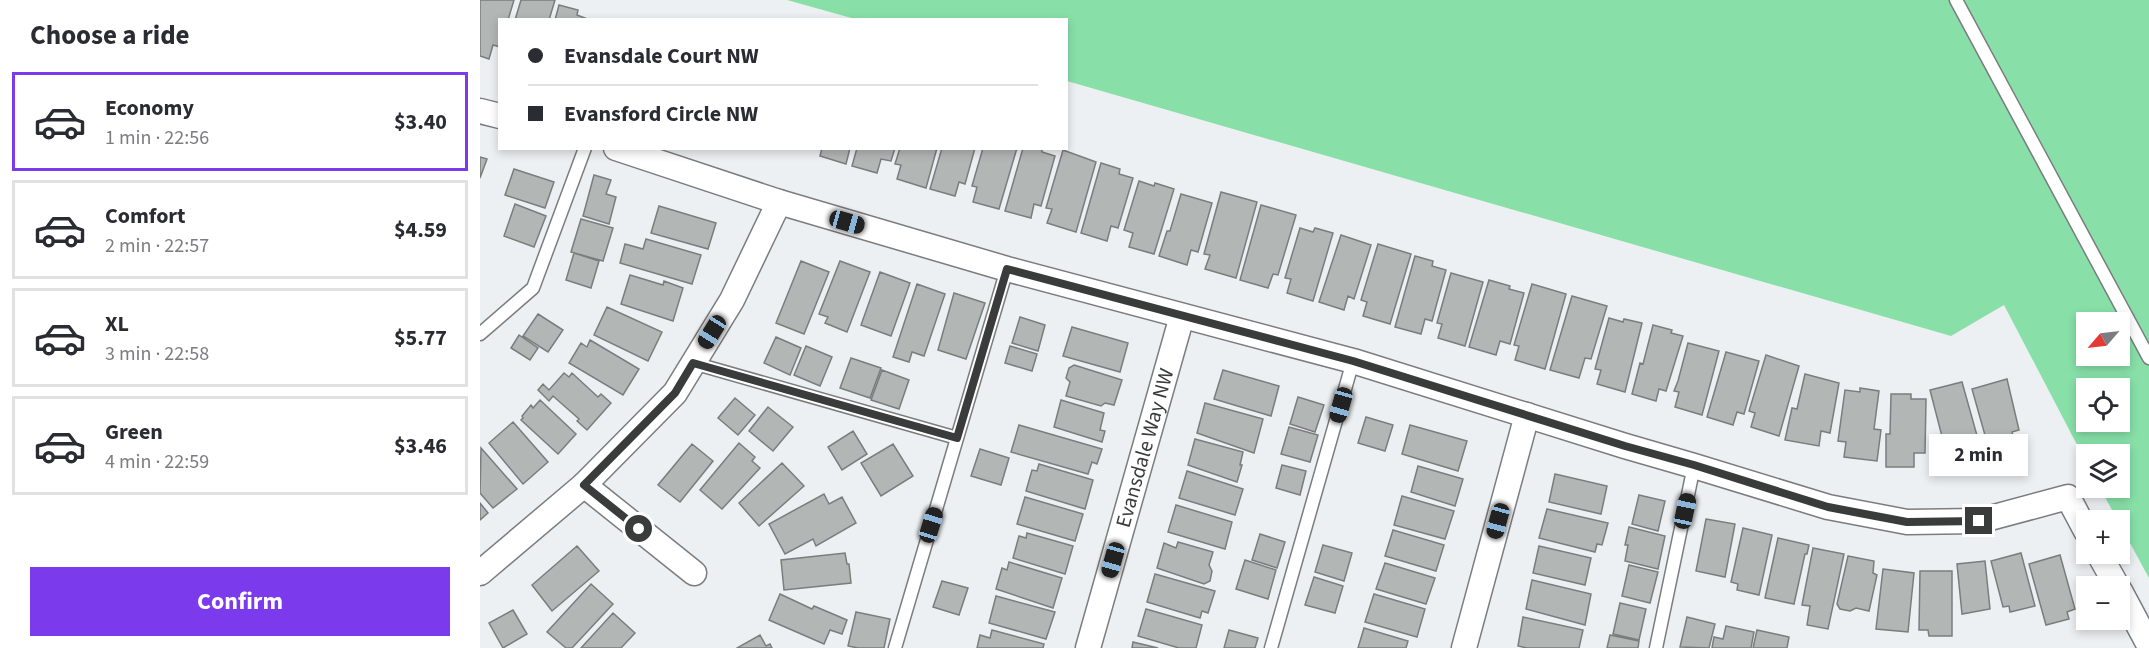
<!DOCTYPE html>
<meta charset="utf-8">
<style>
:root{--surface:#fff;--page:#f7f7f7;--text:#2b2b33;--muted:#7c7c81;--line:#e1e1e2;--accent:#7c3aed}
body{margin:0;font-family:"Source Sans 3",sans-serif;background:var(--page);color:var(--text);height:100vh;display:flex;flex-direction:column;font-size:22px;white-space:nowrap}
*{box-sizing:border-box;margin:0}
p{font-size:20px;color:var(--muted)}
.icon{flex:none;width:33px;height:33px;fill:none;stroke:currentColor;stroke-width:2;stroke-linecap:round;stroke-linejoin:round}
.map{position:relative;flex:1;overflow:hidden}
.sheet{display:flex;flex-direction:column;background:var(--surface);width:480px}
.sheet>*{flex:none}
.guide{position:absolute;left:18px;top:18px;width:570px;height:132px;border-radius:0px;box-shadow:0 3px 9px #0003;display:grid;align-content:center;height:132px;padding:0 30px;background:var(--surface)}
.needle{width:39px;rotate:242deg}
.controls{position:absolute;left:1596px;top:312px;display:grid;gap:12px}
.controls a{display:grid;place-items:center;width:54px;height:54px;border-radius:0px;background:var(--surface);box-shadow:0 3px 9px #0003;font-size:30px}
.end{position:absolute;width:27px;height:27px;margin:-14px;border:8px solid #3a3c3c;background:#fff;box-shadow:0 0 0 3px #fff}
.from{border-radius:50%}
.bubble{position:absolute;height:42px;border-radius:0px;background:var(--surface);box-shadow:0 3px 9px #0003;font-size:20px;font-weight:700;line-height:42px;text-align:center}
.car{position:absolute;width:18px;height:36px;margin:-18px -9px;border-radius:8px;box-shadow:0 0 4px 2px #0007;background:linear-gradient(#222 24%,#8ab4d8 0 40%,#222 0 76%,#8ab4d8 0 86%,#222 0)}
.guide b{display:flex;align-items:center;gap:21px;height:57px;font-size:22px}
.guide b+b{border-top:2px solid var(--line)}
.guide i{width:15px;height:15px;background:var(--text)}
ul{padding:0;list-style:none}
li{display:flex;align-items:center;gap:18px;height:99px;margin:0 12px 9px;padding:0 18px;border:3px solid var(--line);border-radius:0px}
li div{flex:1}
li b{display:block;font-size:22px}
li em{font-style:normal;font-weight:700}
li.current{border-color:var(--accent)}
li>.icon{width:54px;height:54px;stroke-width:1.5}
h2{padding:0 30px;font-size:27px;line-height:72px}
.primary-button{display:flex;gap:12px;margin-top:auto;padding:12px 30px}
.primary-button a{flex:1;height:69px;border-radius:0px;background:var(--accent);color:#fff;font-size:24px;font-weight:700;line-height:69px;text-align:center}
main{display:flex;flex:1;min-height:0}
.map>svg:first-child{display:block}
.green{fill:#88e0a8;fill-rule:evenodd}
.building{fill:#b2b6b5;stroke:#7a7d7d;stroke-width:1.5}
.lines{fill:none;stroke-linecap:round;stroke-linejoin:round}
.service-casing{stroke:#7a7d7f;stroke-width:15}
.minor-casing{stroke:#7a7d7f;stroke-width:27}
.service{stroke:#fff;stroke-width:12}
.minor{stroke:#fff;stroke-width:24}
.route{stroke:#3a3c3c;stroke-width:8}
.labels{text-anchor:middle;stroke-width:4.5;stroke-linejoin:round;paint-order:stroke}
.street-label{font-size:21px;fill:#3a3c3c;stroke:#fbfeff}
</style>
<main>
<section class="sheet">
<h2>Choose a ride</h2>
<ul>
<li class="current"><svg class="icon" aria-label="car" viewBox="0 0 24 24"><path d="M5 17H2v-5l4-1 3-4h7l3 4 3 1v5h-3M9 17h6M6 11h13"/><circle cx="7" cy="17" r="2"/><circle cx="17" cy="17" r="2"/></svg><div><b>Economy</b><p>1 min · 22:56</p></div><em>$3.40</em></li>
<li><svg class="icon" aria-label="car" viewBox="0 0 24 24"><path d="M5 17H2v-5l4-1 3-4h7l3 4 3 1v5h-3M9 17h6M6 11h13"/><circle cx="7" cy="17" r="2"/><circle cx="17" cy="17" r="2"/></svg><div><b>Comfort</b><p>2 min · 22:57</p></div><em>$4.59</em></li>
<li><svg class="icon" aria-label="car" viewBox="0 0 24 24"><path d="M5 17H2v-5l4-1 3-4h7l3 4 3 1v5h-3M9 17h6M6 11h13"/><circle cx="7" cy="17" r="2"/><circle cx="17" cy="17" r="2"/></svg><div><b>XL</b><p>3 min · 22:58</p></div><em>$5.77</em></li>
<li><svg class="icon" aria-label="car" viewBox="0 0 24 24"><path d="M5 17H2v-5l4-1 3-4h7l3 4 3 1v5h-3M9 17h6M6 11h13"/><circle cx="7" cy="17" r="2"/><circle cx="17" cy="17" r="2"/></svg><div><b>Green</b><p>4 min · 22:59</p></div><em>$3.46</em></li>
</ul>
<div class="primary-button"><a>Confirm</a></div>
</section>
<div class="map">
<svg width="1669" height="648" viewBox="0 0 1669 648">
<rect width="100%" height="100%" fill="#edf0f2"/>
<path class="green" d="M307 0H1669V578L1620 488H1640V454H1606V462L1524 305 1471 336 587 81 586 20 375 19ZM1606 322H1640V356H1606ZM1606 388H1640V422H1606Z"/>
<path class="building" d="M0 0H34L28 20H20V47L13 45 9 59 0 56Z
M41 0H75L69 20H35Z
M79 5 98 10 97 15 110 20H75Z
M342 148H370L366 164 340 156Z
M377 148H415L411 161 401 159 397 173 372 166Z
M420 148H457L446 188 417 179 421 165 415 164Z
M462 148H495L485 184 479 182 475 196 450 189Z
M503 148H537L519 209 493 202 497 187 492 186Z
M543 148H562V152L575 156 561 206 554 204 551 218 525 211Z
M583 150 616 162 596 232 567 223 572 209 566 208Z
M0 157 7 159 0 178Z
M621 163 640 169 639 174 653 178 638 228 631 226 627 241 601 233Z
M34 169 74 182 65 208 25 195Z
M114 175 131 180 126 194 136 197 129 224 103 216Z
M659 181 674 186 675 183 694 189 674 254 649 247 653 233 644 230Z
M741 192 777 202 756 278 725 269 730 255 724 254Z
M701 194 732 203 718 252 711 250 707 265 679 256 687 231H690Z
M35 204 66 216 54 247 24 236Z
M781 205 816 215 798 275 793 274 788 288 760 280Z
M179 206 236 223 228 249 171 233Z
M101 219 133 228 123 261 91 252Z
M820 228 833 232 835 228 853 233 833 301 807 293 811 279 805 278Z
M861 235 891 245 874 299 868 296 864 310 839 302Z
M166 239 221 255 212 284 140 263 145 244 163 249Z
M898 244 931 254 910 324 883 316 887 302 881 300Z
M94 253 119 261 111 288 86 280Z
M935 256 953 261 952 266 966 270 952 321 945 319 941 334 915 327Z
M321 261 349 272 324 334 296 323Z
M360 261 390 272 367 332 345 323 348 317 339 314Z
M400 272 430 283 411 336 381 325Z
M971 273 1003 282 985 346 958 338 962 324 957 323Z
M150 275 183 285 184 281 203 288 193 321 141 304Z
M1009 280 1030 286 1029 289 1044 293 1030 344 1020 341 1016 355 989 347Z
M437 284 465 294 444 356 432 352 429 362 413 357Z
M1052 284 1086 294 1065 369 1035 360 1039 346 1034 345Z
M474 293 505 303 486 359 458 350Z
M1092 296 1127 306 1111 359 1105 358 1099 378 1070 370Z
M127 307 182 332 168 361 114 335Z
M58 314 83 330 68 352 43 336Z
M540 317 565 325 558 351 532 343Z
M1129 318 1143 322 1144 319 1162 323 1145 392 1117 384 1121 370 1115 369Z
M1173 325 1192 330 1191 333 1203 336 1186 391 1179 389 1176 401 1152 394 1160 363 1163 364Z
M592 327 648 343 640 372 583 356Z
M39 335 58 348 50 360 31 348Z
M296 337 321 348 310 375 284 363Z
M110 340 159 369 143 395 89 363 101 343 107 347Z
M1208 343 1239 351 1222 415 1195 407 1199 392 1194 391 1198 381Z
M326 346 352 357 340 386 314 375Z
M530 346 557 354 552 371 525 363Z
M1246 352 1279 361 1264 414 1257 412 1253 425 1227 417Z
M1286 355 1319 366 1299 436 1271 427 1275 413 1269 411Z
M371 358 401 368 390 398 360 388Z
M594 365 642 380 634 405 625 403 621 406 586 396 590 382 586 378 589 368Z
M402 370 429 380 419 409 391 400Z
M743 370 799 386 791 416 734 399Z
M84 373 89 377 92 373 118 397 121 394 131 403 107 430 97 421 99 419 73 396 69 401 58 390 63 384 69 390Z
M1325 374 1359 383 1350 433 1341 431 1339 446 1305 440 1312 408 1317 409Z
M1527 379 1539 430 1532 432 1535 447 1510 453 1492 389Z
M1482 382 1503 457 1475 465 1472 451 1466 452 1450 390Z
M1380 388 1399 391 1394 429 1401 430 1397 461 1364 457 1366 442 1358 441 1365 390 1380 392Z
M1411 394H1431V399H1446L1445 453H1434V467H1406V434H1410Z
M818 397 844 405 835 432 810 424Z
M255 398 275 415 258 435 238 418Z
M60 400 96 434 78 454 41 420 43 418 42 416 51 405 53 408Z
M581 400 624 413 620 430 625 431 622 442 574 427Z
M725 403 783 419 774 453 717 433Z
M288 407 313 427 293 451 269 431Z
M886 417 913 425 905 451 878 443Z
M33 422 68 462 43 484 9 443Z
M539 425 622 449 617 464 612 462 608 474 531 452Z
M930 425 987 441 978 471 922 454Z
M809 427 838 435 830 462 801 454Z
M373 431 387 454 362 470 348 447Z
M715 439 763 452 760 465H762L757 482 708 465Z
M259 443 275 457 272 461 280 468 242 509 220 490Z
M212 444 233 461 200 502 178 485Z
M413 444 433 476 401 496 381 463Z
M1 448 37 489 13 508 0 493Z
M500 449 529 458 521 485 491 476Z
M302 463 324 486 279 526 259 503Z
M559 464 613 480 605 509 546 491 552 470 557 471Z
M802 465 826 471 820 495 796 488Z
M938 466 983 479 975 506 931 492Z
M707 471 763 489 755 515 699 498Z
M1075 474 1127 486 1121 514 1069 502Z
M344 494 349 504 362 497 376 523 336 546 333 539 305 554 289 524Z
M1159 495 1185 501 1178 531 1152 524Z
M922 496 974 511 965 539 914 525Z
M545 497 603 514 595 541 537 524Z
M0 503 8 513 0 520Z
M696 505 752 522 745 549 688 532Z
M1067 509 1128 523 1122 545 1117 544 1115 552 1059 538Z
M1226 519 1255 524 1245 577 1216 571Z
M1149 527 1185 536 1178 569 1145 561 1148 545H1145Z
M1263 528 1292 535 1279 595 1257 590 1258 584 1251 582Z
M913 530 964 545 956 571 905 556Z
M547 533 593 546 585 574 533 558 539 536 546 538Z
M780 534 805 542 797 568 772 560Z
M1298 538 1329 545 1327 554H1325L1314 604 1285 598Z
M698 542 733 552 729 565 732 571 730 581 724 584 677 568 684 543 696 548Z
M843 545 872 553 864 581 835 572Z
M97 546 119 571 72 611 52 585Z
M1059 546 1111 558 1105 585 1053 573Z
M1333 548 1364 554 1348 629 1327 625 1330 606 1322 605Z
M365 553 367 564H369L371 583 304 590 301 560Z
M1541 553 1555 606 1530 612 1529 606 1523 607 1511 561Z
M1580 555 1595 609 1587 612 1589 619 1566 625 1549 564Z
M1368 556 1394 561 1393 573 1397 575 1389 611 1376 608 1370 611 1360 609 1357 604Z
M765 560 796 570 788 599 756 589Z
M1505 561 1510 609 1482 614 1477 564Z
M529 562 582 578 573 608 516 589 522 568 527 570Z
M905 563 955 578 946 604 896 589Z
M1149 565 1178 572 1170 603 1142 596Z
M1403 569 1434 573 1428 632 1396 629Z
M1440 571H1472V636H1449L1448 630H1439Z
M675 574 735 591 728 613 722 611 720 618 667 602Z
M834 577 863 586 855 613 825 605Z
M1052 580 1111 594 1105 625 1046 609Z
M462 581 488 588 479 615 453 607Z
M111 584 133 604 92 648H86L67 632Z
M300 594 332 609 334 606 367 620 362 634 350 630 344 644 289 620Z
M894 594 945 609 937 637 885 622Z
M516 596 575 612 566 639 509 623Z
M1140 603 1166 609 1159 640 1133 634Z
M666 609 722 625 716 648H699L658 636Z
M33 610 47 634 23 648 9 623Z
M376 612 410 619 404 648H378L368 646Z
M133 613 155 633 141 648H101Z
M1043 617 1103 630 1099 648H1047L1038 646Z
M1207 617 1235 624 1229 648 1200 647Z
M1246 626 1274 632 1271 648H1232L1234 637 1243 639Z
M884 628 928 641 926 648H878Z
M512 630 564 644 563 648H497L500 635 510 638Z
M749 630 778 638 775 648H744Z
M1277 630 1309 637 1307 648H1273Z
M280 635 286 646 290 644 292 648H257Z
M1130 635 1159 641 1158 648H1127Z
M653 642 678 648H652Z"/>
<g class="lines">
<defs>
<path id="service" d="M1476 0 1669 358
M0 334 53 288 105 148
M213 363 477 438
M415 648 527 269
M791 648 873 361
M1176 648 1214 466"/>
<g id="minor">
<path d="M0 111 20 116"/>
<path d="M136 148 299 202 527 269 873 361 1145 446 1214 466 1348 507 1427 522 1499 521 1588 497 1606 531"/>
<path d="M104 485 214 573"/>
<path d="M1619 554 1637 586"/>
<path d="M0 573 104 485 195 393 252 300 299 202"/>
<path d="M1640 591 1669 645"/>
<path id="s1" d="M608 648 702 316"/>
<path d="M984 648 1047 415"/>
</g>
</defs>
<use href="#service" class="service-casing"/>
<use href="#minor" class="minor-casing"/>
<use href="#service" class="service"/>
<use href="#minor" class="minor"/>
</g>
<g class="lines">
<path class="route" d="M159 529 104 485 195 393 213 363 477 438 527 269 873 361 1145 446 1214 465 1348 507 1427 522 1499 521"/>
</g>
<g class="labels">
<g class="street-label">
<text dy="7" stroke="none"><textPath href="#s1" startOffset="208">Evansdale Way NW</textPath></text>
</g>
</g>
</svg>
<div class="controls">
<a><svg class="needle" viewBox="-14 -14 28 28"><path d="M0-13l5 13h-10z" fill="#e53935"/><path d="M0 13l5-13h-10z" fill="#7c7c81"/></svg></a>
<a><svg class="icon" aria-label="locate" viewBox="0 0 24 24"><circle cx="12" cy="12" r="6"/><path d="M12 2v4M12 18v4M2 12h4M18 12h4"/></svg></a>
<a><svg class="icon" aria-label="layers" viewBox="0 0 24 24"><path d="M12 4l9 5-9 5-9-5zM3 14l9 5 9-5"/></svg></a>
<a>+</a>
<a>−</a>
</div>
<i class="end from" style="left:159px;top:529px"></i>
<i class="end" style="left:1499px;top:521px"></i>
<div class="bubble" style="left:1449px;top:434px;width:99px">2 min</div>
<i class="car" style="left:367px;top:222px;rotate:106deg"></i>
<i class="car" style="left:232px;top:332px;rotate:212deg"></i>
<i class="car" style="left:861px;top:405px;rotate:196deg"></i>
<i class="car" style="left:1205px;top:511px;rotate:12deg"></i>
<i class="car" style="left:1018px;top:521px;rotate:195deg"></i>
<i class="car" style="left:451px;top:525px;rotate:17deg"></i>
<i class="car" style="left:633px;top:560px;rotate:196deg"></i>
<div class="guide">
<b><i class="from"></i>Evansdale Court NW</b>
<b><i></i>Evansford Circle NW</b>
</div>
</div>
</main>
